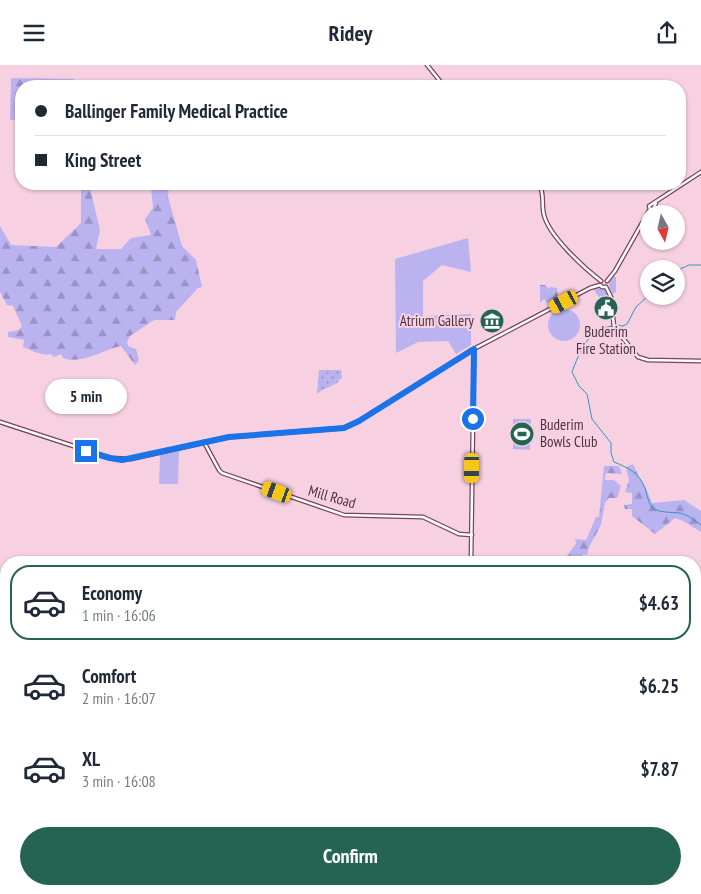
<!DOCTYPE html>
<meta charset="utf-8">
<style>
:root{--surface:#fff;--page:#f2f2f3;--text:#1f2937;--muted:#747a83;--line:#e0e1e3;--accent:#256452}
body{margin:0;font-family:"PT Sans Narrow",sans-serif;background:var(--page);color:var(--text);height:100vh;display:flex;flex-direction:column;font-size:19px;white-space:nowrap}
*{box-sizing:border-box;margin:0}
p{font-size:16px;color:var(--muted)}
.icon{flex:none;width:28px;height:28px;fill:none;stroke:currentColor;stroke-width:2;stroke-linecap:round;stroke-linejoin:round}
.map{position:relative;flex:1;overflow:hidden}
.details{position:absolute;left:0px;top:491px;width:701px;height:339px;display:flex;flex-direction:column;background:var(--surface);border-radius:20px 20px 0 0;box-shadow:0 1px 4px #0004}
.details>*{flex:none}
.banner{position:absolute;left:15px;top:15px;width:671px;height:110px;border-radius:20px;box-shadow:0 1px 4px #0004;display:grid;align-content:center;height:110px;padding:0 20px;background:var(--surface)}
.needle{width:32px;rotate:172deg}
.controls{position:absolute;left:640px;top:140px;display:grid;gap:10px}
.controls a{display:grid;place-items:center;width:45px;height:45px;border-radius:50%;background:var(--surface);box-shadow:0 1px 4px #0004;font-size:25px}
.end{position:absolute;width:22px;height:22px;margin:-11px;border:6px solid #1a73e8;background:#fff;box-shadow:0 0 0 2px #fff}
.from{border-radius:50%}
.bubble{position:absolute;height:35px;border-radius:18px;background:var(--surface);box-shadow:0 1px 4px #0004;font-size:16px;font-weight:700;line-height:35px;text-align:center}
.car{position:absolute;width:15px;height:30px;margin:-15px -8px;border-radius:6px;box-shadow:0 0 4px 1px #0007;background:linear-gradient(#f5c518 24%,#345 0 40%,#f5c518 0 76%,#345 0 86%,#f5c518 0)}
.banner b{display:flex;align-items:center;gap:18px;height:48px;font-size:19px}
.banner b+b{border-top:1px solid var(--line)}
.banner i{width:12px;height:12px;background:var(--text)}
ul{padding:9px 0 0;list-style:none}
li{display:flex;align-items:center;gap:15px;height:75px;margin:0 10px 8px;padding:0 10px;border:2px solid transparent;border-radius:20px}
li div{flex:1}
li b{display:block;font-size:19px}
li em{font-style:normal;font-weight:700}
li.active{border-color:var(--accent)}
li>.icon{width:45px;height:45px;stroke-width:1.5}
.action{display:flex;gap:10px;margin-top:auto;padding:10px 20px}
.action a{flex:1;height:58px;border-radius:30px;background:var(--accent);color:#fff;font-size:20px;font-weight:700;line-height:58px;text-align:center}
header{display:flex;justify-content:space-between;align-items:center;height:65px;padding:0 20px;background:var(--surface);font-size:22px;font-weight:700}
.map>svg:first-child{display:block}
.grass{fill:url(#grass-dots)}
.forest{fill:url(#forest-firs)}
.park{fill:#bbb3f0}
.lines{fill:none;stroke-linecap:round;stroke-linejoin:round}
.stream{stroke:#2c97c3;stroke-width:1}
.secondary-casing{stroke:#78445d;stroke-width:5}
.secondary{stroke:#fff;stroke-width:2.5}
.route{stroke:#1a73e8;stroke-width:6}
.labels{text-anchor:middle;stroke-width:4;stroke-linejoin:round;paint-order:stroke}
.poi-label{font-size:15px;fill:#4c333f;stroke:#f7d1e1;text-anchor:end}
.street-label{font-size:15px;fill:#4c333f;stroke:#f7d1e1}
</style>
<header><svg class="icon" aria-label="menu" viewBox="0 0 24 24"><path d="M4 6h16M4 12h16M4 18h16"/></svg>Ridey<svg class="icon" aria-label="share" viewBox="0 0 24 24"><path d="M12 15V3M7 8l5-5 5 5M5 13v7h14v-7"/></svg></header>
<div class="map">
<svg width="701" height="829" viewBox="0 0 701 829">
<defs>
<pattern id="grass-dots" width="8" height="8" patternUnits="userSpaceOnUse" patternTransform="scale(1.25)"><rect width="8" height="8" fill="#bbb3f0"/><path d="M2 2h.1M6 6h.1" fill="none" stroke="#9a92c4" stroke-width="1.8" stroke-linecap="round"/></pattern>
<pattern id="forest-firs" width="22" height="20" patternUnits="userSpaceOnUse" patternTransform="scale(1.25)"><rect width="22" height="20" fill="#bbb3f0"/><path d="M5 1l3.5 6h-7zM16 11l3.5 6h-7z" fill="#9a92c4"/></pattern>
</defs>
<rect width="100%" height="100%" fill="#f7d1e1"/>
<path class="grass" d="M319 305H341L342 312 337 318 317 328Z"/>
<path class="forest" d="M11 13 74 14V21H21V55H10Z
M81 119H89L100 165 96 184H121L131 173 151 170 145 154 153 143 151 123 149 119H169L168 132 182 181 196 195 202 222 198 223 176 247 175 255H154L130 271 127 277 128 281 136 284 139 295 135 300 121 281C102 285 82 300 63 293L61 289 54 292 51 289C41 291 33 286 23 282L24 275 8 272V267L19 265 22 261 13 241 7 240 0 227V161L11 180 56 182 81 158Z
M540 220H545L549 224 550 222 557 223 558 230 555 235 547 238 544 234 540 238Z
M633 399C639 413 647 423 652 438L684 435 701 446V467L683 456 675 453 655 469 632 451V444H625L624 440 632 439V428L625 427 629 415 626 402Z
M604 401H619L622 409 606 408 605 415H614L621 421 617 433H609L605 438 601 460 589 482 587 490 583 489 582 493 585 495V497H562L576 479 575 474 586 475 596 452H599Z
M695 544 696 546 701 545V656L695 651Z
M0 583 6 584V638L0 634Z
M695 693H701V714L695 715Z"/>
<path class="park" d="M468 173 471 207 442 200 423 216V251L471 249V280L456 289 448 276 418 277 396 288 395 194Z
M613 211 616 212V227L613 229 609 223V215Z
M599 223 607 226 610 234 601 235 594 225V224Z
M548 260a16 16 0 1 1 32 0a16 16 0 1 1-32 0Z
M513 354H531L530 385 513 384Z
M179 386 178 419H159L160 390Z
M6 696V717L0 723V703Z"/>
<g class="lines">
<path class="stream" d="M676 206 689 200H701
M617 260 623 261 627 259 636 242 649 230
M612 261C588 264 580 286 572 307L579 321 587 329 592 354 611 378V388L614 397C629 403 639 408 645 423 647 430 648 436 652 443 661 448 670 447 680 448 688 450 694 455 701 460
M304 498 307 494
M695 578 701 583
M0 630 6 634
M695 687 701 689
M0 758 6 752
M32 824 35 829"/>
<defs>
<path id="secondary" d="M427 0 444 21
M539 119C545 129 541 139 544 150 549 171 584 203 601 216
M652 139 701 107
M650 144H653L656 138
M607 216 615 206 650 144 649 141 652 139
M606 222 611 232 614 262 638 292 648 295 701 296
M0 357 110 393 131 394 229 372 344 363 359 356 470 286 590 223 600 220 602 222H606
M204 377 219 405 222 408 344 450 423 452 459 469 472 470
M471 498 474 284
M0 746 6 740
M112 824 113 829
M640 824 641 829"/>
</defs>
<use href="#secondary" class="secondary-casing"/>
<use href="#secondary" class="secondary"/>
</g>
<g class="lines">
<path class="route" d="M86 386 110 393 122 395 229 372 344 363 359 356 474 284 473 354"/>
</g>
<defs>
<symbol id="civic-disc" viewBox="-11 -11 22 22"><circle r="9.5" fill="#256452" stroke="#f7d1e1"/><path d="M-.6-6.5H3V-4.5H.6V-3L4-1V1h2V6H-6V1h2V-1L-.6-3ZM-1.2 2.5V6h2.4V2.5Z" fill="#fff"/></symbol>
<symbol id="museum-disc" viewBox="-11 -11 22 22"><circle r="9.5" fill="#256452" stroke="#f7d1e1"/><path d="M0-6L6-3V-2H-6V-3ZM-5-1h2V3h-2ZM-1-1h2V3h-2ZM3-1h2V3H3ZM-6 4H6V6H-6Z" fill="#fff"/></symbol>
<symbol id="stadium-disc" viewBox="-11 -11 22 22"><circle r="9.5" fill="#256452" stroke="#f7d1e1"/><path d="M0-5a6.5 5 0 1 0 0 10a6.5 5 0 1 0 0-10ZM-3.5-1.8h7v3.6h-7Z" fill="#fff"/></symbol>
</defs>
<g fill-rule="evenodd">
<use href="#civic-disc" x="592" y="229" width="28" height="28"/>
<use href="#museum-disc" x="478" y="242" width="28" height="28"/>
<use href="#stadium-disc" x="508" y="355" width="28" height="28"/>
</g>
<g class="labels">
<g class="poi-label">
<text x="474" y="261">Atrium Gallery</text>
<text x="606" y="272" text-anchor="middle">Buderim<tspan x="606" dy="17">Fire Station</tspan></text>
<text x="540" y="365" text-anchor="start">Buderim<tspan x="540" dy="17">Bowls Club</tspan></text>
</g>
<g class="street-label">
<text transform="translate(332 432) rotate(16)" y="5">Mill Road</text>
</g>
</g>
</svg>
<div class="controls">
<a><svg class="needle" viewBox="-14 -14 28 28"><path d="M0-13l5 13h-10z" fill="#e53935"/><path d="M0 13l5-13h-10z" fill="#747a83"/></svg></a>
<a><svg class="icon" aria-label="layers" viewBox="0 0 24 24"><path d="M12 4l9 5-9 5-9-5zM3 14l9 5 9-5"/></svg></a>
</div>
<i class="end from" style="left:473px;top:354px"></i>
<i class="end" style="left:86px;top:386px"></i>
<div class="bubble" style="left:45px;top:314px;width:82px">5 min</div>
<i class="car" style="left:564px;top:237px;rotate:242deg"></i>
<i class="car" style="left:472px;top:403px;rotate:181deg"></i>
<i class="car" style="left:277px;top:427px;rotate:290deg"></i>
<div class="banner">
<b><i class="from"></i>Ballinger Family Medical Practice</b>
<b><i></i>King Street</b>
</div>
<section class="details">
<ul>
<li class="active"><svg class="icon" aria-label="car" viewBox="0 0 24 24"><path d="M5 17H2v-5l4-1 3-4h7l3 4 3 1v5h-3M9 17h6M6 11h13"/><circle cx="7" cy="17" r="2"/><circle cx="17" cy="17" r="2"/></svg><div><b>Economy</b><p>1 min · 16:06</p></div><em>$4.63</em></li>
<li><svg class="icon" aria-label="car" viewBox="0 0 24 24"><path d="M5 17H2v-5l4-1 3-4h7l3 4 3 1v5h-3M9 17h6M6 11h13"/><circle cx="7" cy="17" r="2"/><circle cx="17" cy="17" r="2"/></svg><div><b>Comfort</b><p>2 min · 16:07</p></div><em>$6.25</em></li>
<li><svg class="icon" aria-label="car" viewBox="0 0 24 24"><path d="M5 17H2v-5l4-1 3-4h7l3 4 3 1v5h-3M9 17h6M6 11h13"/><circle cx="7" cy="17" r="2"/><circle cx="17" cy="17" r="2"/></svg><div><b>XL</b><p>3 min · 16:08</p></div><em>$7.87</em></li>
</ul>
<div class="action"><a>Confirm</a></div>
</section>
</div>
